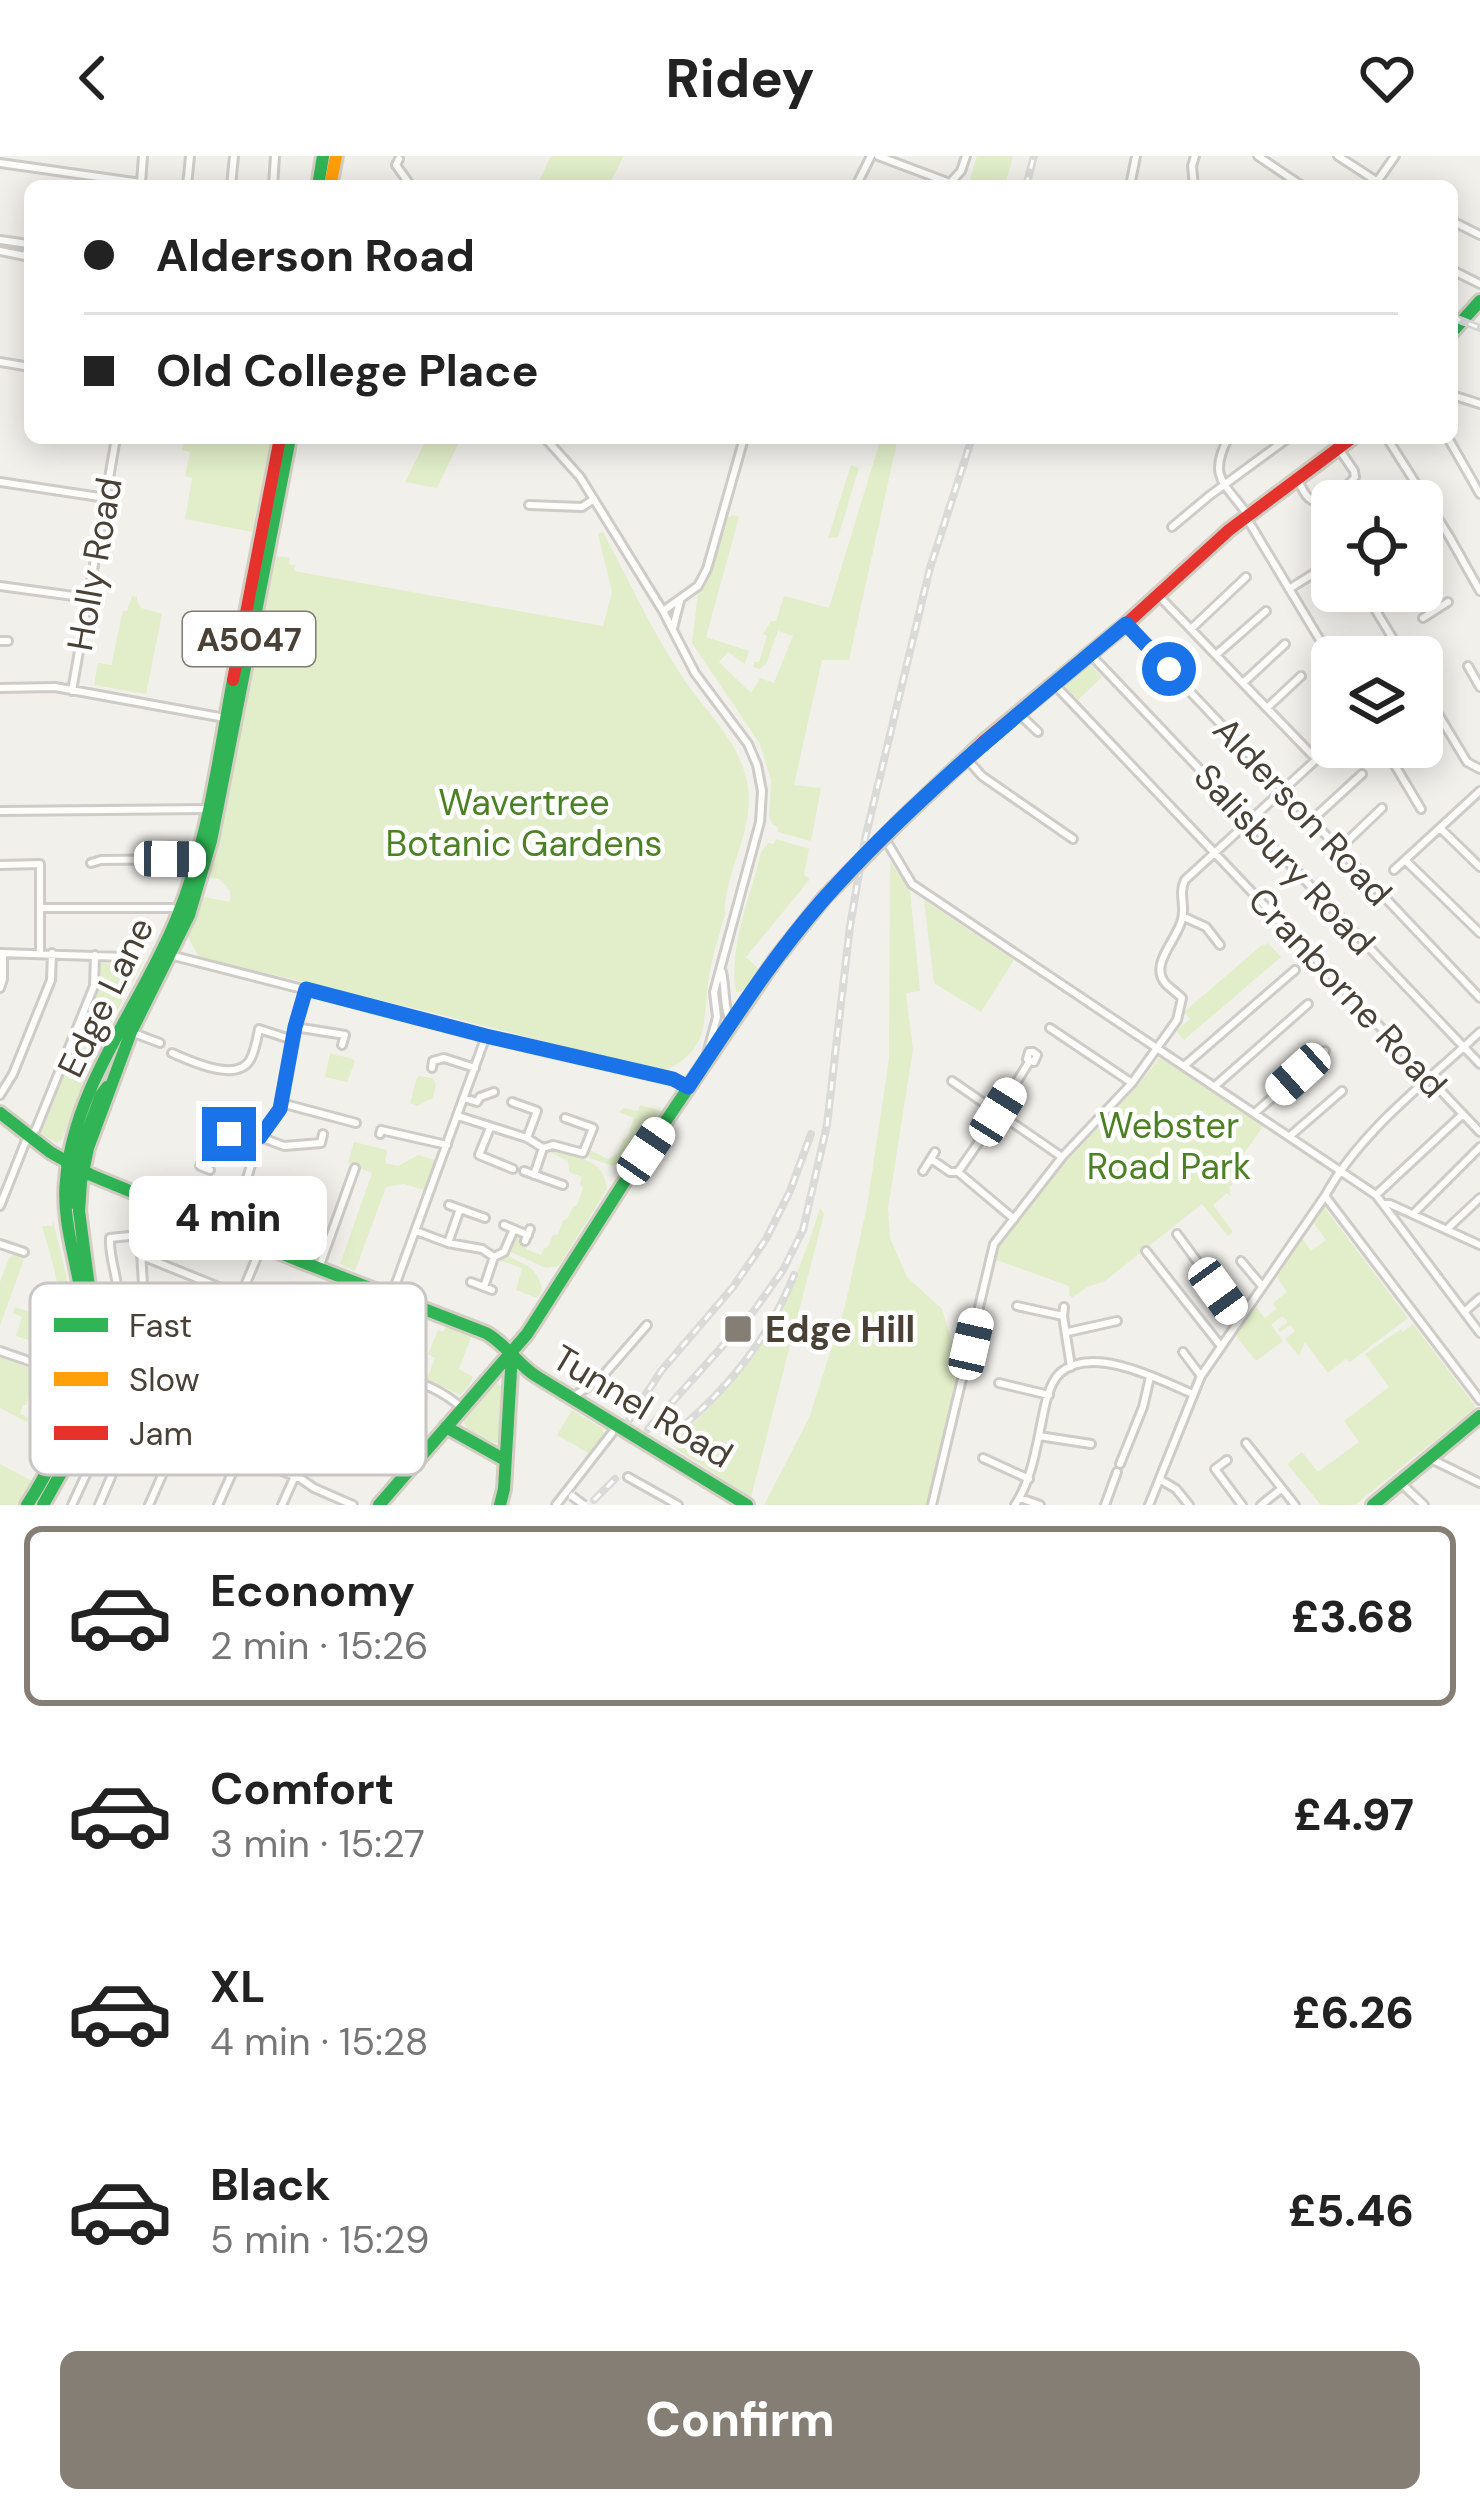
<!DOCTYPE html>
<meta charset="utf-8">
<style>
:root{--surface:#fff;--page:#f2f2f2;--text:#222;--muted:#767676;--line:#e0e0e0;--accent:#857e75}
body{margin:0;font-family:"DM Sans",sans-serif;background:var(--page);color:var(--text);height:100vh;display:flex;flex-direction:column;font-size:45px;white-space:nowrap}
*{box-sizing:border-box;margin:0}
p{font-size:39px;color:var(--muted)}
.icon{flex:none;width:66px;height:66px;fill:none;stroke:currentColor;stroke-width:2;stroke-linecap:round;stroke-linejoin:round}
.map{position:relative;height:1349px;overflow:hidden}
.drawer{display:flex;flex-direction:column;background:var(--surface);flex:1}
.drawer>*{flex:none}
.top-card{position:absolute;left:24px;top:24px;width:1434px;height:264px;border-radius:18px;box-shadow:0 6px 30px #0003;display:grid;align-content:center;height:264px;padding:0 60px;background:var(--surface)}
.fabs{position:absolute;left:1311px;top:324px;display:grid;gap:24px}
.fabs a{display:grid;place-items:center;width:132px;height:132px;border-radius:18px;background:var(--surface);box-shadow:0 6px 30px #0003;font-size:60px}
.end{position:absolute;width:54px;height:54px;margin:-27px;border:15px solid #1a73e8;background:#fff;box-shadow:0 0 0 6px #fff}
.from{border-radius:50%}
.bubble{position:absolute;height:84px;border-radius:18px;background:var(--surface);box-shadow:0 6px 30px #0003;font-size:39px;font-weight:800;line-height:84px;text-align:center}
.car{position:absolute;width:36px;height:72px;margin:-36px -18px;border-radius:15px;box-shadow:0 0 9px 3px #0007;background:linear-gradient(#fff 24%,#345 0 40%,#fff 0 76%,#345 0 86%,#fff 0)}
.top-card b{display:flex;align-items:center;gap:42px;height:114px;font-size:45px}
.top-card b+b{border-top:3px solid var(--line)}
.top-card i{width:30px;height:30px;background:var(--text)}
ul{padding:21px 0 0;list-style:none}
li{display:flex;align-items:center;gap:36px;height:180px;margin:0 24px 18px;padding:0 36px;border:6px solid transparent;border-radius:18px}
li div{flex:1}
li b{display:block;font-size:45px}
li em{font-style:normal;font-weight:800}
li.current{border-color:var(--accent)}
li>.icon{width:108px;height:108px;stroke-width:1.5}
.action{display:flex;gap:24px;margin-top:auto;padding:24px 60px}
.action a{flex:1;height:138px;border-radius:18px;background:var(--accent);color:#fff;font-size:48px;font-weight:800;line-height:138px;text-align:center}
header{display:flex;justify-content:space-between;align-items:center;height:156px;padding:0 60px;background:var(--surface);font-size:54px;font-weight:800}
.map>svg:first-child{display:block}
.green{fill:#e1eec9}
.lines{fill:none;stroke-linecap:round;stroke-linejoin:round}
.street-casing{stroke:#cfccc7;stroke-width:12}
.fast-casing{stroke:#d3cec3;stroke-width:18}
.slow-casing{stroke:#d3cec3;stroke-width:18}
.jam-casing{stroke:#d3cec3;stroke-width:18}
.street{stroke:#fdfdfc;stroke-width:6}
.fast{stroke:#30b455;stroke-width:12}
.slow{stroke:#ff9f0a;stroke-width:12}
.jam{stroke:#e5322d;stroke-width:12}
.rail-casing{stroke:#dadad9;stroke-width:8}
.rail{stroke:#fff;stroke-width:3;stroke-dasharray:9;stroke-linecap:butt}
.street-bridge-casing{stroke:#cfccc7;stroke-width:12;stroke-linecap:butt}
.slow-bridge-casing{stroke:#d3cec3;stroke-width:18;stroke-linecap:butt}
.street-bridge{stroke:#fdfdfc;stroke-width:6}
.slow-bridge{stroke:#ff9f0a;stroke-width:12}
.route{stroke:#1a73e8;stroke-width:15}
.poi-dot{fill:#857e75;stroke:#fff;stroke-width:4.5}
.labels{text-anchor:middle;stroke-width:9;stroke-linejoin:round;paint-order:stroke}
.shield{fill:#fff;stroke:#807a72;stroke-width:3}
.shield-label{font-size:33px;font-weight:bold;fill:#4a4136}
.street-label{font-size:36px;fill:#4a4136;stroke:#fff}
.park-label{font-size:36px;fill:#4b8123;stroke:#fff}
.poi-label{font-size:36px;font-weight:bold;fill:#4a4136;stroke:#fff;text-anchor:start}
.key{fill:#fff;stroke:#c9c6c3;stroke-width:3}
.key-label{font-size:33px;fill:#4a4136}
</style>
<header><svg class="icon" aria-label="back" viewBox="0 0 24 24"><path d="M15 5l-7 7 7 7"/></svg>Ridey<svg class="icon" aria-label="heart" viewBox="0 0 24 24"><path d="M12 20l-8-8c-3-5 5-10 8-4 3-6 11-1 8 4z"/></svg></header>
<div class="map">
<svg width="1480" height="1349" viewBox="0 0 1480 1349">
<rect width="100%" height="100%" fill="#f2f0eb"/>
<path class="green" d="M551 0H624L608 30H539L537 29Z
M977 0H1013L1005 30H968Z
M184 282H271L252 376 185 363 192 322 185 320 190 296 182 294Z
M427 282H461L437 332 405 326Z
M881 282H898L849 504H822L794 629 821 632 811 685 778 676V671L772 668 769 660 771 624 760 588 692 487 698 438 707 426 725 363 733 359 739 361 706 481 749 495 745 508 728 496 719 506 751 537 760 522 774 527 793 480 778 475 766 508 760 513 753 511 754 506H759L767 480 763 478 771 465H776L784 440 829 452Z
M851 309 859 312 838 381 828 382Z
M603 376C629 424 652 476 683 522 707 558 742 587 748 632 754 676 724 716 725 758 719 781 711 804 708 826 703 871 709 893 663 916L434 857 199 801 188 781 204 741 230 746V734L219 723 206 721 218 688 275 400 290 402 289 408 295 409 294 415 603 470 612 436 598 378Z
M132 440 137 441V446L141 452 162 458 146 538 94 529 98 507 112 509C115 489 119 473 123 455H127Z
M1090 509 1102 521 1078 544 1065 530Z
M776 683 809 693 804 719 810 723 746 801 759 813C753 822 747 838 736 836 728 791 751 740 761 696L768 687 774 688Z
M890 705 910 735 920 835 906 837 913 894 888 1052 890 1082 907 1121 942 1153 954 1193 961 1200 927 1349H764L809 1262 845 1150 867 1050 889 903Z
M924 744 1014 804 981 856 934 827Z
M1268 787 1281 801 1184 884 1176 875 1190 863 1184 856 1263 788 1265 790Z
M100 807 142 809 99 888 62 983 57 987 40 977 99 832Z
M330 897 353 903 355 906 347 926 325 921Z
M1160 901 1264 969 1228 1020 1233 1028 1229 1031 1231 1041 1227 1037 1213 1049 1233 1076 1228 1080 1202 1048 1105 1125 1087 1131 1072 1142 1069 1139V1130L994 1103 998 1088 1050 1023 1140 927Z
M419 920 433 922 436 929 433 942 417 950 410 947 416 924Z
M640 949 662 955 629 1004 613 1010 589 1002 590 994 608 1003 618 997 623 983 628 980 634 962 619 956 624 952 638 955Z
M354 986 387 994 385 1007 398 1010 418 999 435 1004 424 1034 404 1028 386 1031 355 1115 340 1108 372 1017 348 1007Z
M554 995C579 1003 604 1002 607 1033L559 1110 546 1112 511 1096 510 1092 514 1081 520 1079 521 1085 527 1087 526 1093 541 1099 544 1092 548 1091 553 1079 558 1078 563 1065 568 1062 572 1052 577 1049 583 1032 580 1028 582 1021 569 1016 568 1005 552 997 547 999Z
M1324 1051 1408 1162 1350 1206 1346 1203 1328 1217 1305 1186 1299 1200 1285 1183 1295 1175 1290 1169 1280 1176 1278 1173 1288 1166 1282 1160 1271 1169 1283 1185 1256 1205 1236 1180 1255 1150 1265 1162 1276 1153 1273 1147 1287 1136 1277 1121 1302 1082 1311 1095 1326 1084 1313 1066Z
M820 1052 824 1058 751 1341 676 1293 671 1287C754 1217 788 1154 820 1052Z
M53 1065 70 1135 72 1170 75 1174 74 1197 59 1194 66 1171 56 1166C66 1140 49 1097 42 1070H52Z
M15 1098 25 1100 0 1170V1126L9 1102Z
M507 1100C527 1108 539 1113 542 1135L537 1142 516 1134 522 1112 498 1104Z
M15 1151 52 1164 43 1189 16 1180 22 1161 13 1157Z
M1413 1168 1476 1251 1355 1349H1321L1287 1308 1302 1296 1318 1316 1359 1286 1344 1265 1389 1231 1365 1198 1401 1173 1403 1176Z
M446 1171 471 1181 459 1213 473 1221 469 1230 460 1239 427 1223 435 1202 428 1198 438 1174 443 1176Z
M0 1201 49 1220 46 1235 32 1230 26 1249H23L20 1258 28 1261 27 1266 0 1252Z
M495 1226 501 1230 499 1285 496 1287C482 1282 465 1279 463 1262Z
M572 1254 602 1272 604 1278 590 1298 557 1279Z
M0 1308 32 1325 17 1349H0Z"/>
<g class="lines">
<defs>
<path id="street" d="M878 0 950 27
M1258 0 1302 30
M1338 0 1384 30
M399 3 396 9 411 30
M0 7 141 27 143 0
M950 27 961 15 966 0
M187 30 190 0
M231 30 234 0
M273 30 275 0
M856 30 871 0
M1130 30 1136 0
M1194 30 1192 10 1195 0
M1374 30 1395 0
M1452 65 1480 79
M0 84 28 88 26 100
M0 95 30 101
M1452 114 1480 128
M0 206 30 211
M1452 239 1480 248
M545 282 580 321 663 455 695 517 748 588 757 609 762 635 760 666 714 836 717 861 707 898
M1228 282C1208 322 1224 326 1248 359
M1387 282 1449 380 1480 435
M1448 282 1480 338
M1298 325C1302 331 1304 339 1310 343 1322 353 1348 330 1355 321L1354 315 1339 293
M0 326 106 342
M529 349 582 351 594 343
M1246 361 1332 504
M1324 367 1332 381
M1172 371 1209 340 1288 282
M0 430 88 442
M1289 433 1332 406
M1422 434 1434 454
M1364 435 1404 501
M1158 439 1316 603
M663 455 698 430 707 413 744 282
M1423 462 1448 446
M1126 468 1480 842
M673 472 680 445
M1191 473 1246 421
M0 485H8
M1090 498 1480 908
M1216 499 1266 455
M1468 510 1480 531
M1243 527 1285 488
M1054 528 1480 976
M1422 531 1467 606 1480 613
M0 532 55 531 225 562
M72 535 116 282
M1267 552 1301 520
M1018 557 1038 576
M1384 591 1421 653
M966 602 982 620 1073 683
M0 655 208 653
M1312 664 1362 618
M1440 672 1480 711
M884 681 912 728 1376 1039 1480 1177
M1339 693 1382 652
M1405 704 1480 777
M91 707 101 704 196 703
M0 709 40 708V797
M1394 714 1480 635
M40 752H172
M1184 761 1206 771 1220 789
M0 797 126 801
M170 799 486 880 673 923 688 931
M722 816C726 834 723 850 731 867
M0 832 3 823V797
M295 871 345 879 342 889
M1050 872 1132 927
M131 876 160 887
M1029 896H1033L1037 899 1034 906 1027 903Z
M172 897C191 905 236 927 250 904 255 895 257 883 259 873L293 884
M1184 910 1295 814
M432 912 433 905 444 902 475 912
M952 925 1062 1001
M1215 930 1308 848
M0 939 13 918 51 824 52 797
M464 942 477 946 480 941 494 936
M512 946 537 955 527 982
M281 947 356 967
M998 956 1029 906
M1256 956 1325 895
M458 960 527 982 543 992 553 989 583 997 593 972 565 962
M490 972 479 999 513 1013
M380 978 381 974 447 989
M1290 980 1342 935
M260 981 280 953 295 871 306 833
M931 1003 950 1016H958L1014 1063
M210 1014 200 1010 210 986 225 978 260 981 284 990 321 987 323 978
M524 1015 563 1029
M923 1015 935 996
M958 1016 999 957
M534 1019 543 992
M1376 1039 1463 958
M1325 1040 1480 1244
M1385 1048H1390L1480 1089
M449 1049 485 1062
M0 1050 25 987 36 973 94 830 95 799
M1413 1058 1480 991
M504 1069 528 1079
M1447 1073 1480 1042
M416 1075 448 1087 482 1093 494 1101 504 1096 514 1073
M231 1076 251 1009
M1177 1078 1239 1162
M139 1079 110 1082C109 1098 115 1113 117 1130 120 1156 120 1181 118 1207H145
M525 1085 530 1073
M448 1087 460 1053
M0 1088 24 1096
M1146 1095 1220 1189
M142 1100 241 1140
M1241 1105 1262 1130
M319 1112 355 1012
M471 1126 492 1134
M484 1131 494 1101
M1017 1150 1063 1160
M1064 1151 1063 1160 1071 1211
M235 1156C284 1177 336 1195 387 1215 416 1226 437 1230 462 1252
M1464 1156 1480 1142
M147 1161 161 1162 224 1183
M1068 1176 1117 1165
M0 1195 78 1222
M1183 1196 1201 1220
M361 1205 373 1178 380 1171 486 880
M209 1213 363 1276 367 1274 392 1284 417 1305
M999 1227 1049 1239
M571 1242 600 1223 647 1169
M141 1255 301 1323 314 1332 353 1349
M317 1256 332 1236 348 1199
M1039 1280 1091 1288
M1246 1287 1295 1349
M983 1302 1029 1323
M1431 1303 1480 1327
M1227 1304 1215 1313 1242 1349
M1120 1308 1143 1251 1150 1221
M279 1314 306 1252
M628 1321 678 1349
M1161 1324 1176 1333 1189 1349
M1401 1327 1424 1349
M1020 1342 1040 1349
M72 1349 101 1286 144 1305
M99 1349 143 1246 145 1161 138 1047 142 1038
M149 1349C187 1262 226 1176 262 1089
M218 1349 241 1297
M282 1349 295 1320
M556 1349 612 1277
M932 1349 994 1088 1062 1001 1132 927 1177 864 1182 842C1177 837 1171 833 1166 828 1148 809 1178 783 1182 763 1186 749 1178 738 1185 724L1332 589
M1015 1349C1031 1324 1035 1298 1041 1269 1044 1254 1048 1228 1060 1217 1093 1188 1160 1224 1193 1238
M1105 1349 1117 1316
M1149 1349 1201 1220 1325 1040C1361 974 1426 927 1480 876
M1261 1349 1281 1333"/>
<path id="fast" d="M318 30 323 0
M1452 176 1480 145
M0 957 50 996 91 1019 300 1105 486 1177C506 1188 517 1208 536 1220L747 1349
M67 1009 72 1008 78 1001 101 939 107 931
M71 1047 73 1023 83 1017
M446 1271 505 1304
M27 1349C69 1285 93 1209 80 1132 74 1096 62 1061 66 1024 74 929 141 850 176 764 208 688 218 604 233 524
M43 1349 66 1308 76 1282 91 1217 93 1161 79 1055 81 1026 88 992 131 876 189 759 211 685 290 282
M379 1349 527 1178 623 1028 775 804
M500 1349 504 1333 512 1197
M1373 1349 1480 1260"/>
<path id="slow" d="M330 30 336 0"/>
<path id="jam" d="M233 524 280 282
M900 665 983 586 1126 468 1229 374 1352 282"/>
</defs>
<use href="#street" class="street-casing"/>
<use href="#fast" class="fast-casing"/>
<use href="#slow" class="slow-casing"/>
<use href="#jam" class="jam-casing"/>
<use href="#street" class="street"/>
<use href="#fast" class="fast"/>
<use href="#slow" class="slow"/>
<use href="#jam" class="jam"/>
<defs>
<path id="rail" d="M1026 30 1034 0
M1452 161 1480 172
M629 1264 661 1215 733 1131 766 1083 790 1035 811 978
M648 1273 753 1156 783 1114 803 1074 827 969 850 770 865 683 930 412 972 282
M672 1279C727 1235 768 1184 794 1119
M594 1344 615 1323"/>
</defs>
<use href="#rail" class="rail-casing"/>
<use href="#rail" class="rail"/>
<defs>
<path id="street-bridge" d="M572 1340 584 1349"/>
<path id="slow-bridge" d="M775 804 824 742 900 665"/>
</defs>
<use href="#street-bridge" class="street-bridge-casing"/>
<use href="#slow-bridge" class="slow-bridge-casing"/>
<use href="#street-bridge" class="street-bridge"/>
<use href="#slow-bridge" class="slow-bridge"/>
</g>
<g class="lines">
<path class="route" d="M229 978 260 981 280 953 295 871 306 833 486 880 673 923 688 931C730 868 772 802 822 745 914 641 1020 557 1126 468L1169 513"/>
</g>
<rect class="poi-dot" x="723" y="1158" width="30" height="30" rx="6"/>
<g class="labels">
<rect class="shield" x="183" y="456" width="132" height="54" rx="9"/>
<g class="shield-label">
<text x="249" y="495">A5047</text>
</g>
<g class="street-label">
<text transform="translate(94 408) rotate(-80)" y="13">Holly Road</text>
<text transform="translate(1303 655) rotate(47)" y="13">Alderson Road</text>
<text transform="translate(1285 703) rotate(47)" y="13">Salisbury Road</text>
<text transform="translate(1348 836) rotate(47)" y="13">Cranborne Road</text>
<text transform="translate(105 841) rotate(-64)" y="13">Edge Lane</text>
<text transform="translate(643 1250) rotate(31)" y="13">Tunnel Road</text>
</g>
<g class="park-label">
<text x="524" y="659">Wavertree<tspan x="524" dy="41">Botanic Gardens</tspan></text>
<text x="1169" y="982">Webster<tspan x="1169" dy="41">Road Park</tspan></text>
</g>
<g class="poi-label">
<text x="765" y="1186">Edge Hill</text>
</g>
</g>
<rect x="30" y="1127" width="396" height="192" rx="18" class="key"/>
<rect x="54" y="1162" width="54" height="14" fill="#30b455"/>
<rect x="54" y="1216" width="54" height="14" fill="#ff9f0a"/>
<rect x="54" y="1270" width="54" height="14" fill="#e5322d"/>
<g class="key-label">
<text x="129" y="1181">Fast</text>
<text x="129" y="1235">Slow</text>
<text x="129" y="1289">Jam</text>
</g>
</svg>
<div class="fabs">
<a><svg class="icon" aria-label="locate" viewBox="0 0 24 24"><circle cx="12" cy="12" r="6"/><path d="M12 2v4M12 18v4M2 12h4M18 12h4"/></svg></a>
<a><svg class="icon" aria-label="layers" viewBox="0 0 24 24"><path d="M12 4l9 5-9 5-9-5zM3 14l9 5 9-5"/></svg></a>
</div>
<i class="end from" style="left:1169px;top:513px"></i>
<i class="end" style="left:229px;top:978px"></i>
<div class="bubble" style="left:129px;top:1020px;width:198px">4 min</div>
<i class="car" style="left:170px;top:703px;rotate:91deg"></i>
<i class="car" style="left:1298px;top:918px;rotate:228deg"></i>
<i class="car" style="left:998px;top:956px;rotate:32deg"></i>
<i class="car" style="left:646px;top:995px;rotate:34deg"></i>
<i class="car" style="left:1218px;top:1135px;rotate:144deg"></i>
<i class="car" style="left:971px;top:1188px;rotate:13deg"></i>
<div class="top-card">
<b><i class="from"></i>Alderson Road</b>
<b><i></i>Old College Place</b>
</div>
</div>
<section class="drawer">
<ul>
<li class="current"><svg class="icon" aria-label="car" viewBox="0 0 24 24"><path d="M5 17H2v-5l4-1 3-4h7l3 4 3 1v5h-3M9 17h6M6 11h13"/><circle cx="7" cy="17" r="2"/><circle cx="17" cy="17" r="2"/></svg><div><b>Economy</b><p>2 min · 15:26</p></div><em>£3.68</em></li>
<li><svg class="icon" aria-label="car" viewBox="0 0 24 24"><path d="M5 17H2v-5l4-1 3-4h7l3 4 3 1v5h-3M9 17h6M6 11h13"/><circle cx="7" cy="17" r="2"/><circle cx="17" cy="17" r="2"/></svg><div><b>Comfort</b><p>3 min · 15:27</p></div><em>£4.97</em></li>
<li><svg class="icon" aria-label="car" viewBox="0 0 24 24"><path d="M5 17H2v-5l4-1 3-4h7l3 4 3 1v5h-3M9 17h6M6 11h13"/><circle cx="7" cy="17" r="2"/><circle cx="17" cy="17" r="2"/></svg><div><b>XL</b><p>4 min · 15:28</p></div><em>£6.26</em></li>
<li><svg class="icon" aria-label="car" viewBox="0 0 24 24"><path d="M5 17H2v-5l4-1 3-4h7l3 4 3 1v5h-3M9 17h6M6 11h13"/><circle cx="7" cy="17" r="2"/><circle cx="17" cy="17" r="2"/></svg><div><b>Black</b><p>5 min · 15:29</p></div><em>£5.46</em></li>
</ul>
<div class="action"><a>Confirm</a></div>
</section>
